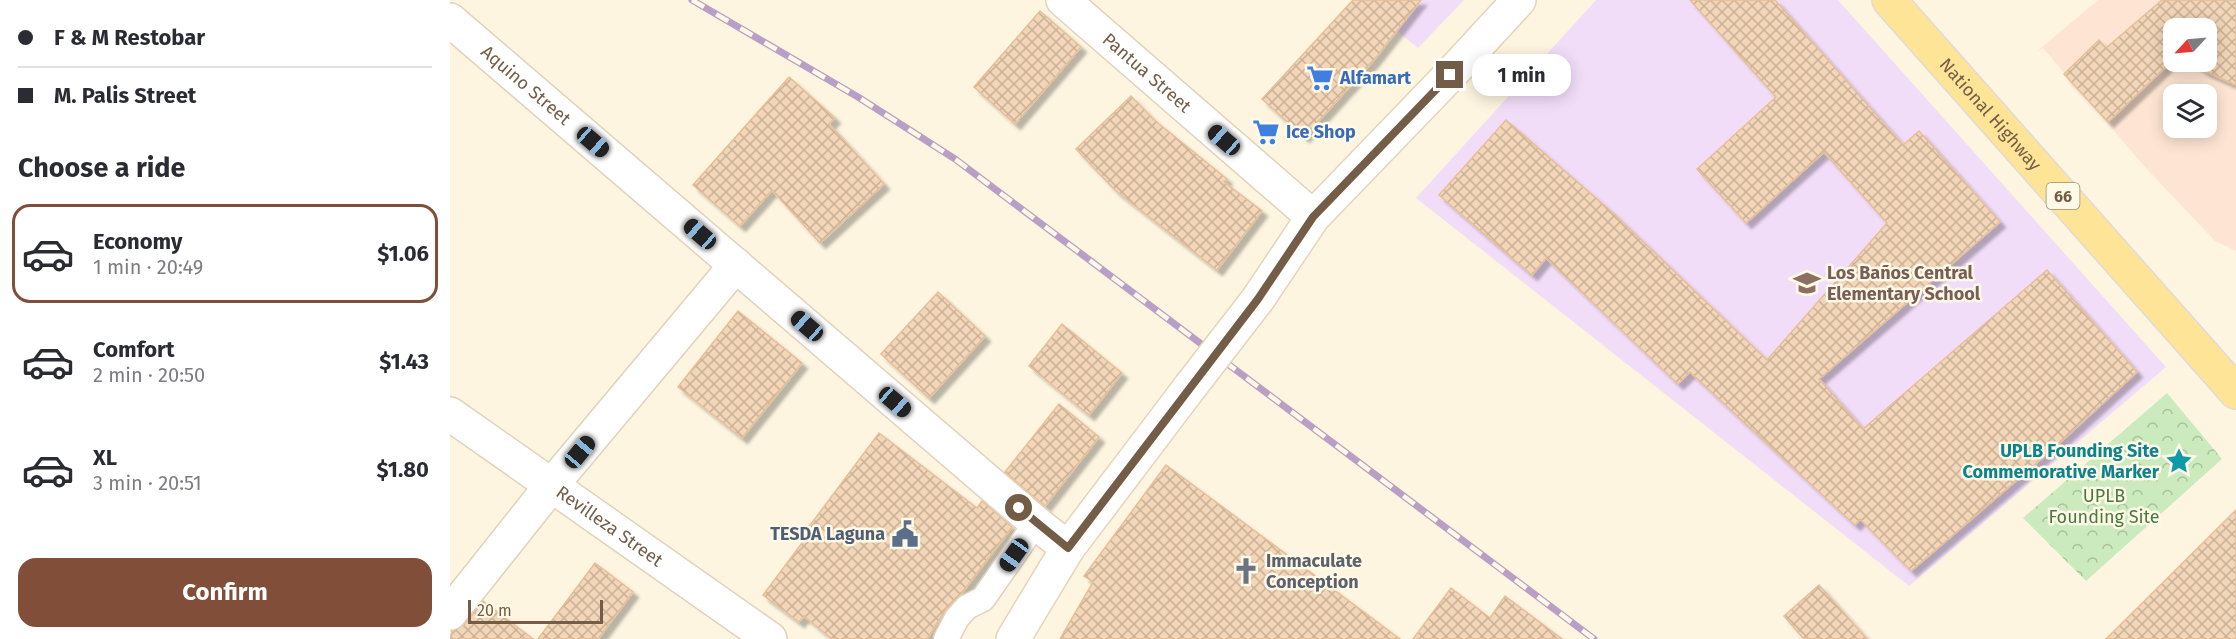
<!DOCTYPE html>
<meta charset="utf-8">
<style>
:root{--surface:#fff;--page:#f7f7f7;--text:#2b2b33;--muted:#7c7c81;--line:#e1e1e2;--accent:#814f39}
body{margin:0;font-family:"Fira Sans",sans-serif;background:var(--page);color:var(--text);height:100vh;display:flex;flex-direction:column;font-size:22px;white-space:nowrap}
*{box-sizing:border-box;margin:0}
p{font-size:20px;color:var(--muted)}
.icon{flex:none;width:33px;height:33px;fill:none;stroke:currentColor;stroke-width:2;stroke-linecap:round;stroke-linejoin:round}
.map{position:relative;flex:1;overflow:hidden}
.panel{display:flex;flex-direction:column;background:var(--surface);width:450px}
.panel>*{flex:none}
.banner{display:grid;align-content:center;height:132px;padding:0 18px;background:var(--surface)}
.needle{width:39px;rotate:244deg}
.fabs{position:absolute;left:1713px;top:18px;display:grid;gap:12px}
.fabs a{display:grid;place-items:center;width:54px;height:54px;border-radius:12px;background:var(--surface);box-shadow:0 3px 15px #0003;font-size:30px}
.scale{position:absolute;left:18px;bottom:15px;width:135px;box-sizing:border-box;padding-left:6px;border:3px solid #745d47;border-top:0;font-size:16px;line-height:21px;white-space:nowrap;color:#745d47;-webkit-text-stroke:4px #fff9e7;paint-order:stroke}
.end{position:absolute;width:27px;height:27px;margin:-14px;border:8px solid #745d47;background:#fff;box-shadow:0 0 0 3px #fff}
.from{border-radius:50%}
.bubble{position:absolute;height:42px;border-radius:18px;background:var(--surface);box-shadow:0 3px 15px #0003;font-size:20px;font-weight:700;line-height:42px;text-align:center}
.car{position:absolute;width:18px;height:36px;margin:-18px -9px;border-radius:8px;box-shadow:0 0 4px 2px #0007;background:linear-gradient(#222 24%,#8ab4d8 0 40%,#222 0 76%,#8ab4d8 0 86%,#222 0)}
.banner b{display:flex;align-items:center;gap:21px;height:57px;font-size:22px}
.banner b+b{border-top:2px solid var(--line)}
.banner i{width:15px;height:15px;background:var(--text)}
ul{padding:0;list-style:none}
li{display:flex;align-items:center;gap:18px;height:99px;margin:0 12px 9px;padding:0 6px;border:3px solid transparent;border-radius:18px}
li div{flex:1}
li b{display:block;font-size:22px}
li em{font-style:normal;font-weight:700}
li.active{border-color:var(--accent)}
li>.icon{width:54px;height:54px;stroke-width:1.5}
h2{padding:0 18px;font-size:27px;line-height:72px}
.primary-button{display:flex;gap:12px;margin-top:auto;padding:12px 18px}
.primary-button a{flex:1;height:69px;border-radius:18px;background:var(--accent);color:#fff;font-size:24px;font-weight:700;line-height:69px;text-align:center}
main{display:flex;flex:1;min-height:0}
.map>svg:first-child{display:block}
.commercial{fill:#fee5d3;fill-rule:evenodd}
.education{fill:#f2ddf9}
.park{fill:url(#park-crowns)}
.building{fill:url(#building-cross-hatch);stroke:#e6bf97;stroke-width:1.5;filter:url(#shadow)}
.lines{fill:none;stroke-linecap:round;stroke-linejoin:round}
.lane-casing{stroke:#e1d2bc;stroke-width:27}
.street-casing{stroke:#e1d2bc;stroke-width:36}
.secondary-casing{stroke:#e6d4b9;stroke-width:36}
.primary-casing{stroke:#e0dbd7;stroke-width:36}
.lane{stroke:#fff;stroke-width:24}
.street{stroke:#fff;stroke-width:33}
.secondary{stroke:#fff;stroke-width:33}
.primary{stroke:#fee496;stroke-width:33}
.rail-casing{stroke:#b99fc5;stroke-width:7}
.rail{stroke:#fff9e7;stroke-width:4.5;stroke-dasharray:14;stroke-linecap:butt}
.secondary-bridge-casing{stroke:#e6d4b9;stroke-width:36;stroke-linecap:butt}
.secondary-bridge{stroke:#fff;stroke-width:33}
.route{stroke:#745d47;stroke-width:8}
.labels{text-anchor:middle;stroke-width:5;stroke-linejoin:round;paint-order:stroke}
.shield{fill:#fff9e7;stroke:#9e8c77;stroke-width:1.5}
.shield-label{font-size:16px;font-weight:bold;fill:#745d47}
.street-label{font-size:18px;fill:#745d47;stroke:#fff9e7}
.shop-label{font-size:18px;font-weight:bold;fill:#366cbe;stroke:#fff9e7;text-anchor:start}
.education-label{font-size:18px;font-weight:bold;fill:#785e54;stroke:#fff9e7;text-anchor:start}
.culture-label{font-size:18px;font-weight:bold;fill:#0d838f;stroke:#fff9e7;text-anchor:end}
.park-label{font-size:18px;fill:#497a3f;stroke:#fff9e7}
.service-label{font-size:18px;font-weight:bold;fill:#4e5e75;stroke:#fff9e7;text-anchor:end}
.worship-label{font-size:18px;font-weight:bold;fill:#5b616d;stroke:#fff9e7;text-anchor:start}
</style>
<main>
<section class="panel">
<div class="banner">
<b><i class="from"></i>F &amp; M Restobar</b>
<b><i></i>M. Palis Street</b>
</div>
<h2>Choose a ride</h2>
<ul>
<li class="active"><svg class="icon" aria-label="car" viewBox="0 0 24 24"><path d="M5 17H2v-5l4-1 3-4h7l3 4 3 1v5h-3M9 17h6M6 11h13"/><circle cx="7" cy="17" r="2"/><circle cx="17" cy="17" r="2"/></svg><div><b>Economy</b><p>1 min · 20:49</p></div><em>$1.06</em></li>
<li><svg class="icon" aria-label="car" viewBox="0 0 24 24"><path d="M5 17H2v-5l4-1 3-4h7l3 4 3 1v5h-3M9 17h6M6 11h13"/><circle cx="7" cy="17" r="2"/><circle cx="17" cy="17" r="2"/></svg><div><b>Comfort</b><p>2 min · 20:50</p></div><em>$1.43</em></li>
<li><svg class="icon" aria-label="car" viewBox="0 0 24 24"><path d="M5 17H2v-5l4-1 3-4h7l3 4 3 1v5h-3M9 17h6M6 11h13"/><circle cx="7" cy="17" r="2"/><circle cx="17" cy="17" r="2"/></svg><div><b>XL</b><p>3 min · 20:51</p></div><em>$1.80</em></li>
</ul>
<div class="primary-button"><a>Confirm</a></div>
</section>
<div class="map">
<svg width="1786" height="639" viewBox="0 0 1786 639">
<defs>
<pattern id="park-crowns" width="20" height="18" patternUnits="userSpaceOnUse" patternTransform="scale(1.5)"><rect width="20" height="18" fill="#cbeabe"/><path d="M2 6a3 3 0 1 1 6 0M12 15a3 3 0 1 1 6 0" fill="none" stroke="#a9c19c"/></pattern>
<pattern id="building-cross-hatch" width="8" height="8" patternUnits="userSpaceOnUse" patternTransform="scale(1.5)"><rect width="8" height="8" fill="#f3d6b7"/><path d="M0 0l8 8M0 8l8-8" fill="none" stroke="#c9b197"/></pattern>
<filter id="shadow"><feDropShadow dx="5.5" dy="5.5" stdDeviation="1.5" flood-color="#0004"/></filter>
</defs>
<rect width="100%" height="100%" fill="#fdf5e0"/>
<path class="commercial" d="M1648 0H1786V251L1765 241 1695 167 1593 48 1585 53ZM1724 28H1756V62H1724ZM1724 94H1756V128H1724Z"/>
<path class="education" d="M909 0H1014L968 48Z
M1146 0H1388L1716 367 1459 586 966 198Z"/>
<path class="park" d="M1717 393 1772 459 1636 581 1573 518Z"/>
<path class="building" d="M903 0H971L924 60 854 137 812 99Z
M1240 0H1325L1453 145 1469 131 1550 222 1369 379 1413 429 1597 270 1687 372 1603 449 1461 571 1410 519 1405 525 1240 372 1228 384 1096 258 1082 275 989 195 1056 120 1163 213 1317 360 1437 223 1374 152 1296 223 1247 169 1326 97Z
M1712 0H1786V85L1755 71 1742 62H1756V28H1724V59L1658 122 1614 74 1649 40 1656 48Z
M590 11 631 47 565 124 524 87Z
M339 77 385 118 379 124 434 184 370 243 322 190 290 226 243 185Z
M681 96 703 119 777 179 774 182 812 211 767 270 665 190 626 149Z
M488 292 535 336 479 398 431 354Z
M288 311 352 363 292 438 228 387Z
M612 324 672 373 639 415 579 366Z
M609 404 649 437 595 506 555 472Z
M429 433 527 508 532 501 562 527 511 594 496 609 477 639H382L354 616 349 622 313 595 355 539 352 536Z
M716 465 770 505 950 639H610L643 582 634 576Z
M1786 510V639H1656Z
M145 563 183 592 148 639H88Z
M1369 585 1417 639H1354L1334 616Z
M1001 588 1040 618 1055 596 1112 639H963Z
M33 601 83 639H0L2 631 14 625Z"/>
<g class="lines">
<defs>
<path id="lane" d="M496 639 507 618 517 607 533 599 586 523"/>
<g id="street">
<path id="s1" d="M613 0 863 217"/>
<path id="s2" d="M0 20 586 523 618 548"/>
<path id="s3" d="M0 414 320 639"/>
<path d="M0 613 101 486 286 265"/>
</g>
<path id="secondary" d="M808 299 863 217 1000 75 1069 0
M563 639 618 548 740 387"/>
<g id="primary">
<path id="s4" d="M1439 0 1786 392"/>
</g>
</defs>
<use href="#lane" class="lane-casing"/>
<use href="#street" class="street-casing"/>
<use href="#secondary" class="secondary-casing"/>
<use href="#primary" class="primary-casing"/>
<use href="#lane" class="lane"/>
<use href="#street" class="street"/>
<use href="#secondary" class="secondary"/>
<use href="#primary" class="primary"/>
<defs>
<path id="rail" d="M242 0 408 97 505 159 1144 639"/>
</defs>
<use href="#rail" class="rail-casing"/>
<use href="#rail" class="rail"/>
<defs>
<path id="secondary-bridge" d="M740 387 808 299"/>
</defs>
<use href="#secondary-bridge" class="secondary-bridge-casing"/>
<use href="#secondary-bridge" class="secondary-bridge"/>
</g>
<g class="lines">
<path class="route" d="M569 508 618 548 808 299 863 217 1000 75"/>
</g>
<defs>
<symbol id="supermarket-bare" viewBox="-9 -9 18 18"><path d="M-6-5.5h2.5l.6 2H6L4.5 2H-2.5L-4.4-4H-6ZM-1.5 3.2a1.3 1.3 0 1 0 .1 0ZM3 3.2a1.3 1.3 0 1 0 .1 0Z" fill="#3f7fe0" stroke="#fff9e7" stroke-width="2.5" paint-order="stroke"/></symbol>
<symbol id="school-bare" viewBox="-9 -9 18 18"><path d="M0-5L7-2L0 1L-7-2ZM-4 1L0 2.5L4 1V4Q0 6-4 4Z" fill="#8d6e63" stroke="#fff9e7" stroke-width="2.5" paint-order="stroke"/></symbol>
<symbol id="sight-bare" viewBox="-9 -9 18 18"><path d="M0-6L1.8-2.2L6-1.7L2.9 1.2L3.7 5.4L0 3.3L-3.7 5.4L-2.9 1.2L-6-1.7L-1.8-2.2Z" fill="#0f9aa8" stroke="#fff9e7" stroke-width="2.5" paint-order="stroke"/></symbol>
<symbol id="civic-bare" viewBox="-9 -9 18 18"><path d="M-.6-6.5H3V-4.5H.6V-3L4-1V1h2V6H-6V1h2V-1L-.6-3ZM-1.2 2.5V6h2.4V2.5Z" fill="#5c6f8a" stroke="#fff9e7" stroke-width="2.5" paint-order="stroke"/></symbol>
<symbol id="church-bare" viewBox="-9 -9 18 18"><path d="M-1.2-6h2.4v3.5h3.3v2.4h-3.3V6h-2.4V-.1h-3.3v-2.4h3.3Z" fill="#6b7280" stroke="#fff9e7" stroke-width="2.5" paint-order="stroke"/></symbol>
</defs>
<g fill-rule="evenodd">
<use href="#supermarket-bare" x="851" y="59" width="38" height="38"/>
<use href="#supermarket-bare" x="797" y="113" width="38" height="38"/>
<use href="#school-bare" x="1338" y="264" width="38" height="38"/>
<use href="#sight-bare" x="1710" y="442" width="38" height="38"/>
<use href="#civic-bare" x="436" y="515" width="38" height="38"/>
<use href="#church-bare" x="777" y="552" width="38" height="38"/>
</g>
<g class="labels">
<rect class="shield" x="1596.5" y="183" width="33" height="26" rx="4.5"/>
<g class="shield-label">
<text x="1613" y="202">66</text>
</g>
<g class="street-label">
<text dy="6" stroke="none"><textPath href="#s1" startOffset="111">Pantua Street</textPath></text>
<text dy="6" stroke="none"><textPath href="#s2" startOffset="100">Aquino Street</textPath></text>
<text dy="6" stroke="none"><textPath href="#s4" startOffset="153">National Highway</textPath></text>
<text dy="6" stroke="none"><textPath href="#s3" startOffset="195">Revilleza Street</textPath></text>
</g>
<g class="shop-label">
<text x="890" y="84">Alfamart</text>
<text x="836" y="138">Ice Shop</text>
</g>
<g class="education-label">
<text x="1377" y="279">Los Baños Central<tspan x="1377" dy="21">Elementary School</tspan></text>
</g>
<g class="culture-label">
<text x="1709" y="457">UPLB Founding Site<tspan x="1709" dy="21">Commemorative Marker</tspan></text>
</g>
<g class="park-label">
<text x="1654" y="502">UPLB<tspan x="1654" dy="21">Founding Site</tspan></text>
</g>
<g class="service-label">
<text x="435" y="540">TESDA Laguna</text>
</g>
<g class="worship-label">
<text x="816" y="567">Immaculate<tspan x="816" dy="21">Conception</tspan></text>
</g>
</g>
</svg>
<div class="fabs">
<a><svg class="needle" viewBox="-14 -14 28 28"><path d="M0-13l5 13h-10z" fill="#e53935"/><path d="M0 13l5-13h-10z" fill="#7c7c81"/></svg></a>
<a><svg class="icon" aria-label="layers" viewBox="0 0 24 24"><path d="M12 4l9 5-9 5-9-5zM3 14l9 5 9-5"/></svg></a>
</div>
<div class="scale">20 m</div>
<i class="end from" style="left:569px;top:508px"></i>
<i class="end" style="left:1000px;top:75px"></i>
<div class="bubble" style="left:1022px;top:54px;width:99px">1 min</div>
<i class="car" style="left:774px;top:140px;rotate:311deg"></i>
<i class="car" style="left:143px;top:142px;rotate:131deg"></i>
<i class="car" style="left:250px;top:234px;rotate:311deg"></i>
<i class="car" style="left:357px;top:326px;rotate:311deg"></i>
<i class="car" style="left:445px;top:402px;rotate:131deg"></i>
<i class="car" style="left:130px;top:452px;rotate:40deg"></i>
<i class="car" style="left:564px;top:555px;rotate:215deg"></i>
</div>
</main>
